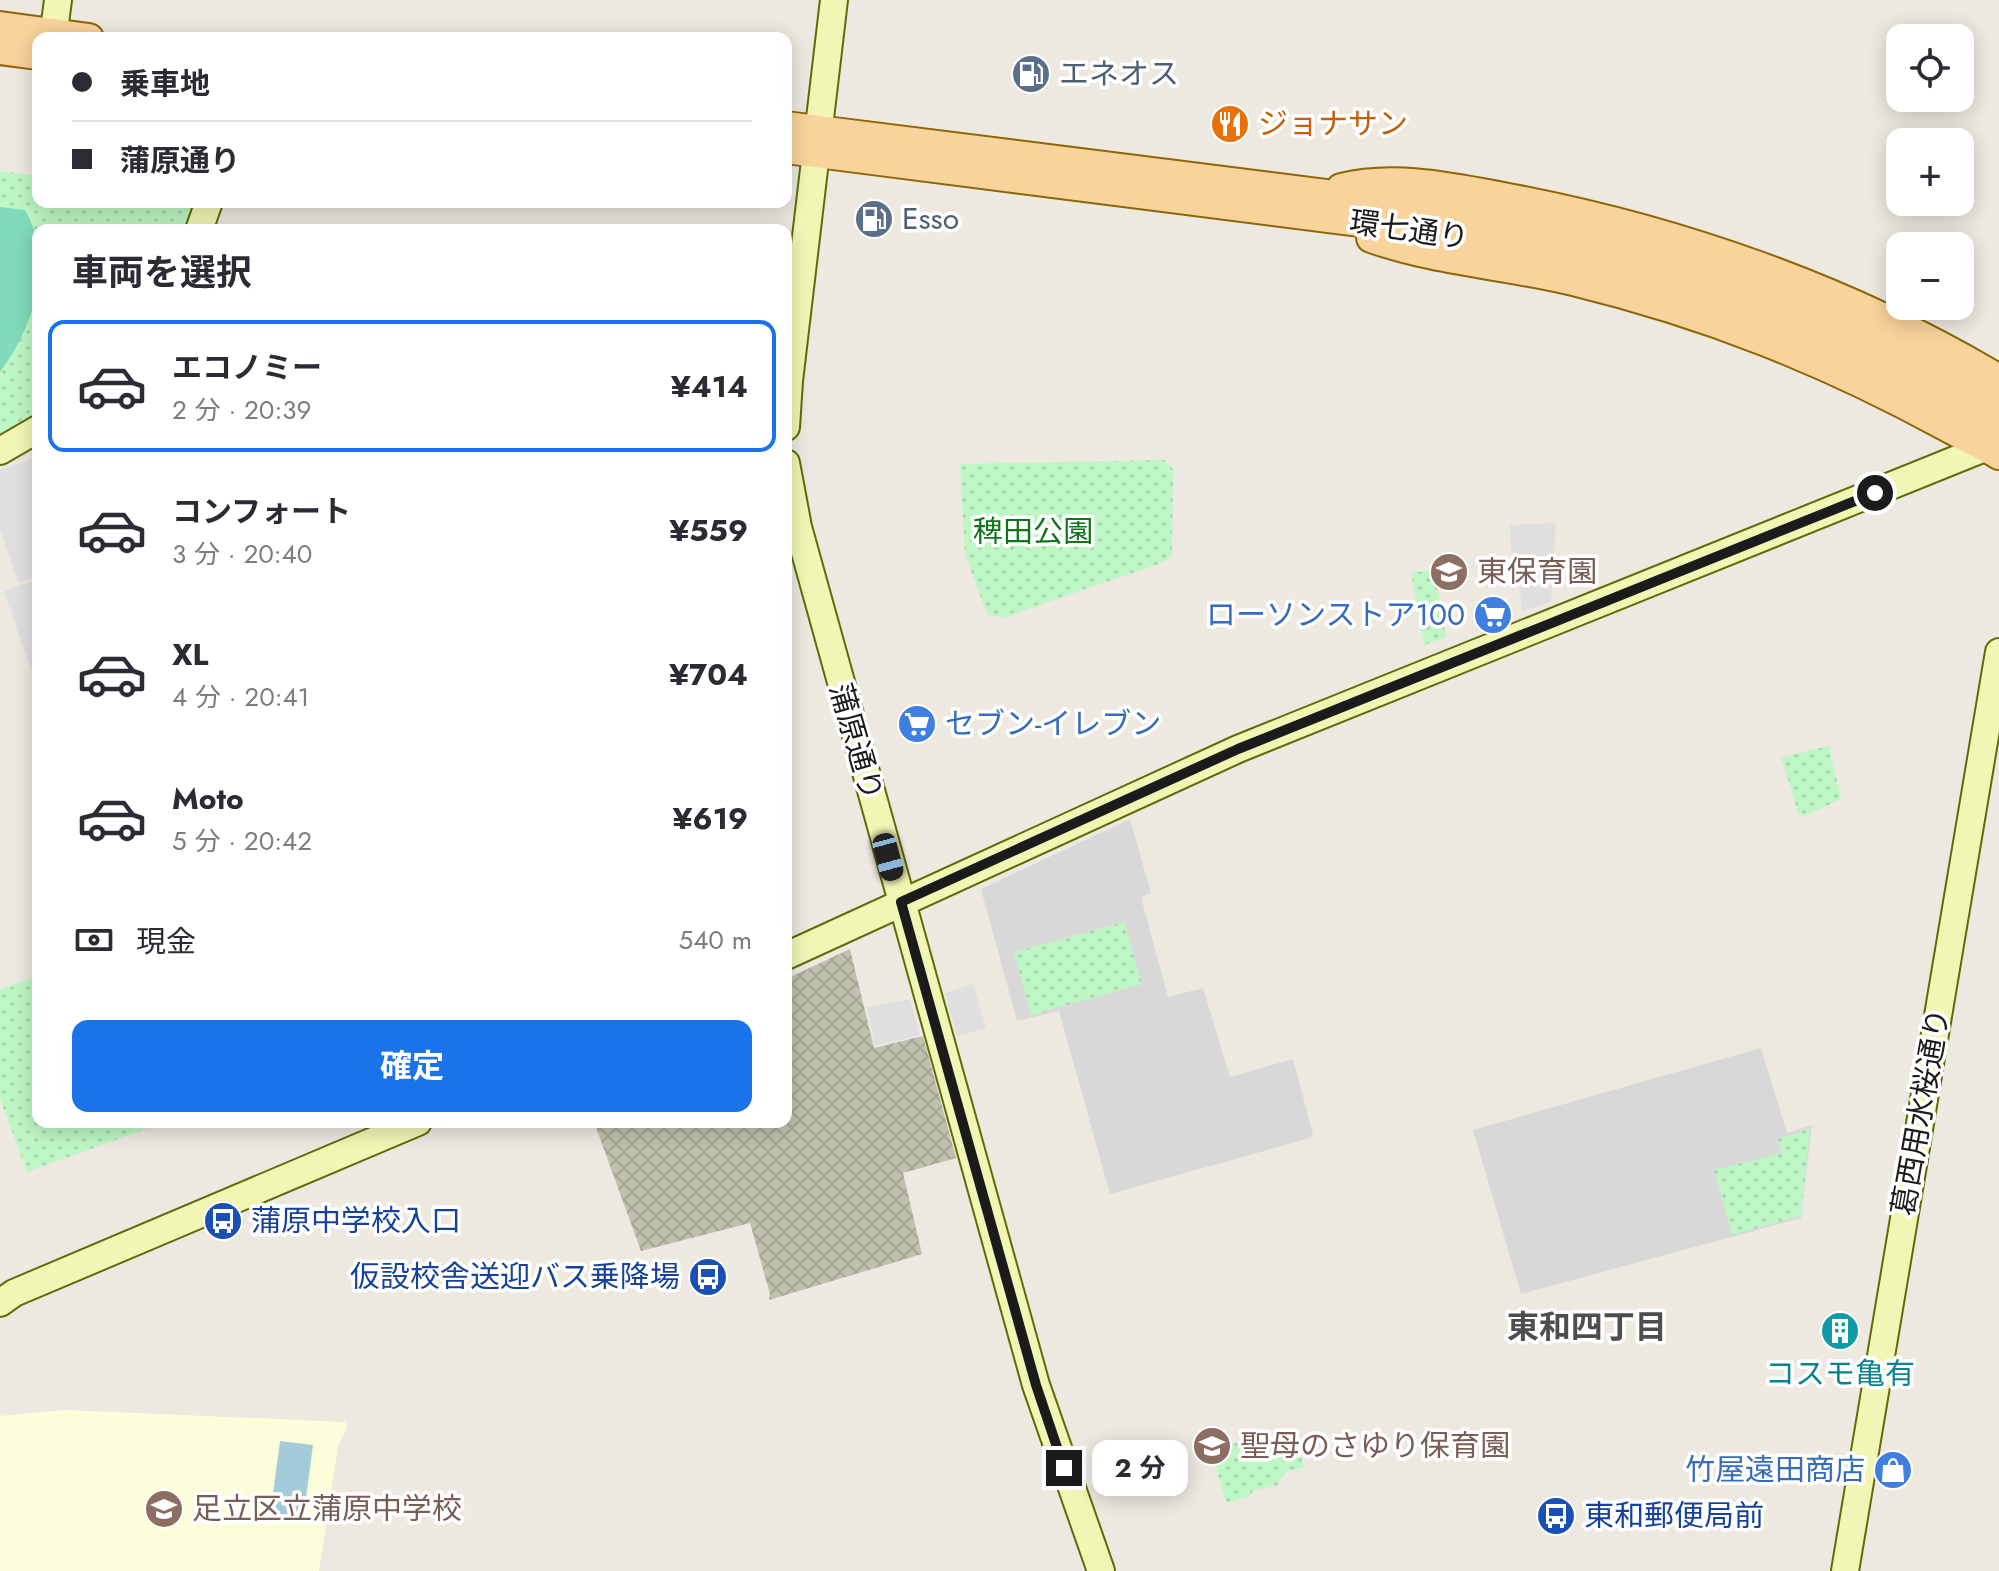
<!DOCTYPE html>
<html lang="ja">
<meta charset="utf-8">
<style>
:root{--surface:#fff;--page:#f7f7f7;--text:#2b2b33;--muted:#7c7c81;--line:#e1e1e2;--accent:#1a73e8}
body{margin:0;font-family:Jost,"Noto Sans JP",sans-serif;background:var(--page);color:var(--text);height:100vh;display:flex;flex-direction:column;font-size:30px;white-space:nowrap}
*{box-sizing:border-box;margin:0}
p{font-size:26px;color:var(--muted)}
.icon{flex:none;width:44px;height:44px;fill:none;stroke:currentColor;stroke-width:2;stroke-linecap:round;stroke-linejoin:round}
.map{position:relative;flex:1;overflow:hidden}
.drawer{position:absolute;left:32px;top:224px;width:760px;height:904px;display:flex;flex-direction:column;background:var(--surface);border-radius:16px;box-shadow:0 4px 20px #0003}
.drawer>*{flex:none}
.hud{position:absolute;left:32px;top:32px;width:760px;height:176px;border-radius:16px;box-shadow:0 4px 20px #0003;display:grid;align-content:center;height:176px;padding:0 40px;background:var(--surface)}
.buttons{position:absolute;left:1886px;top:24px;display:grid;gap:16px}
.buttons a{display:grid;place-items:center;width:88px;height:88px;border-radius:16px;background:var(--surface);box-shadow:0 4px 20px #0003;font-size:40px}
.end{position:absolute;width:36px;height:36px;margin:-18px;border:10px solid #1b1b1b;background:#fff;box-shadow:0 0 0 4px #fff}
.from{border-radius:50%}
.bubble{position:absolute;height:56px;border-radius:16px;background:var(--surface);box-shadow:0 4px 20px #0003;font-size:26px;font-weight:700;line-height:56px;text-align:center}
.car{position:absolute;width:24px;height:48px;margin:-24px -12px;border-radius:10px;box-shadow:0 0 6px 2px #0007;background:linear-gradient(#222 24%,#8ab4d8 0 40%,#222 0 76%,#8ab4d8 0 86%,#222 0)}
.hud b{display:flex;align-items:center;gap:28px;height:76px;font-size:30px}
.hud b+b{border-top:2px solid var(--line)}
.hud i{width:20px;height:20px;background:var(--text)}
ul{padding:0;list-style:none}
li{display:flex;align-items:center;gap:24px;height:132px;margin:0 16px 12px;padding:0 24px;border:4px solid transparent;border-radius:16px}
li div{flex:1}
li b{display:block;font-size:30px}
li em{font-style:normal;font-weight:700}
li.active{border-color:var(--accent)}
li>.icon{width:72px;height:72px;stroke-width:1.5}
h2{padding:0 40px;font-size:36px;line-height:96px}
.pay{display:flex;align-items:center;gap:20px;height:88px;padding:0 40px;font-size:30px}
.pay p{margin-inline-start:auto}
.primary-button{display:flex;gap:16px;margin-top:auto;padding:16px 40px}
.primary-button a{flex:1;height:92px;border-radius:16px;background:var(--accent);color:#fff;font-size:32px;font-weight:700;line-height:92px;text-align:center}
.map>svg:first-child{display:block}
.residential{fill:#d9d8d8}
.education{fill:#fcfed9}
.construction{fill:url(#construction-cross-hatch)}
.park{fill:url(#park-dots)}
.pitch{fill:#81dabb}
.parking{fill:#dfdfdf}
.water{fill:#a3cbd9}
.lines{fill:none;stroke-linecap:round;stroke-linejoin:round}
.secondary-casing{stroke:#5e6c08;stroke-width:30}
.primary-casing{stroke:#8d6505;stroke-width:32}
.secondary{stroke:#f1f6b5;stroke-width:26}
.primary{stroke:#f8d39b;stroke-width:28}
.route{stroke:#1b1b1b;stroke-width:10}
.labels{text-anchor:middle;stroke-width:7;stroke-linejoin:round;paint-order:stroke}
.service-label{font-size:30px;fill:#4e5e75;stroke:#fff;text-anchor:start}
.food-label{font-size:30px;fill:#c56008;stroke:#fff;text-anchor:start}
.street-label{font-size:30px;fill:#1b1b1b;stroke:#fff}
.park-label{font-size:30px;fill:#0f741b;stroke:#fff}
.education-label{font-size:30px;fill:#785e54;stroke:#fff;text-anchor:start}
.shop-label{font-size:30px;fill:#366cbe;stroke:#fff;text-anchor:end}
.transit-label{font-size:30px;fill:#164399;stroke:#fff;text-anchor:start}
.culture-label{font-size:30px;fill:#0d838f;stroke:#fff}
.neighbourhood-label{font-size:32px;font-weight:bold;fill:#4e4e4e;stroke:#fff}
</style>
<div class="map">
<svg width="1999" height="1571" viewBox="0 0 1999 1571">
<defs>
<pattern id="construction-cross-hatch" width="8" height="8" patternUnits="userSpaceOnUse" patternTransform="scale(2)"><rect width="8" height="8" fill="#c0c1ad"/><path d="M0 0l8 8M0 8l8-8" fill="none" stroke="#a4a594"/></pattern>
<pattern id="park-dots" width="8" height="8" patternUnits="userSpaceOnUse" patternTransform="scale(2)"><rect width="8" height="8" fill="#bef7c5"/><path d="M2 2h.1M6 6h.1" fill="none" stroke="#a3d3a9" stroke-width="1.8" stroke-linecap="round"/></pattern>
</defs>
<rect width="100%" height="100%" fill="#ede9e1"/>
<path class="residential" d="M1130 819 1151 893 1141 897 1168 997 1203 988 1230 1077 1293 1059 1313 1134 1310 1138 1110 1194 1059 1011 1017 1021 981 889Z
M1761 1048 1787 1133 1812 1125 1801 1218 1521 1294 1473 1130Z"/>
<path class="education" d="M64 1410 345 1422 347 1427 338 1446 319 1571H0V1416Z"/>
<path class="construction" d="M850 949 874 1048 923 1036 956 1158 903 1173 922 1254 769 1300 770 1294 750 1223 641 1251 594 1122H786V979Z"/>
<path class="park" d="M0 171 38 176V202H197L189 230H38V413L0 437Z
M1164 460 1173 469 1172 555 1164 562 1002 618 987 614 965 554 960 464Z
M1434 570 1446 637 1424 645 1411 573Z
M1829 746 1841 799 1805 816 1799 815 1781 757Z
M1124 922 1142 984 1031 1015 1014 952Z
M38 976V1122H143L146 1129 27 1172 0 1099V989Z
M1810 1129 1801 1216 1732 1235 1714 1170 1782 1153 1778 1139Z
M1269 1434 1272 1443 1276 1446 1285 1443V1437L1295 1434 1304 1467 1285 1472 1278 1485 1253 1491 1250 1496 1226 1503 1211 1450Z"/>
<path class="pitch" d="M0 207 25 210C55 262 33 328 0 372Z"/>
<path class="parking" d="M38 457V576L18 582 0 529V470Z
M1556 523 1551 602 1522 611 1517 555H1511L1510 525Z
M34 581 38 592V690L4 591Z
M973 984 986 1028 957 1036 945 993Z
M910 999 920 1035 875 1046 867 1007Z"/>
<path class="water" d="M280 1441 313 1445 303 1521 270 1516Z"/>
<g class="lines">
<defs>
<path id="secondary" d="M53 38 58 0
M199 230 209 202
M786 427 789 381 834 0
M0 451 38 429
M786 463 798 527 1036 1385 1101 1571
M786 956 1238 749 1987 447
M0 1303 14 1293 418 1122
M1845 1571 1999 652"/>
<path id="primary" d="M0 26 89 38
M0 50 38 55
M786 126 1413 205 1614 245 1788 299 1882 342 1961 382 1999 406
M786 149 1438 232 1611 267 1779 319 1873 361 1999 432
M1341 188C1394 175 1450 187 1503 197 1676 229 1848 289 1999 379
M1371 238C1436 261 1507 265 1573 281 1708 314 1824 360 1945 426 1963 436 1982 444 1999 455"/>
</defs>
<use href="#secondary" class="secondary-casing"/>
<use href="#primary" class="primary-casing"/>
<use href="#secondary" class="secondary"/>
<use href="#primary" class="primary"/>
</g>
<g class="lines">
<path class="route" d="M1064 1468 1036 1385 901 902 1238 749 1875 493"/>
</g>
<defs>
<symbol id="fuel-disc" viewBox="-11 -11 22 22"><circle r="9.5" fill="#5c6f8a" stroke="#fff"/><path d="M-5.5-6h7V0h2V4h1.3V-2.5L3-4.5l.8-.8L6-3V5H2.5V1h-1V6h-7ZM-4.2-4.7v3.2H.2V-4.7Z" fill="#fff"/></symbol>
<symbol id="restaurant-disc" viewBox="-11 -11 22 22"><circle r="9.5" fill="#e8710a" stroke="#fff"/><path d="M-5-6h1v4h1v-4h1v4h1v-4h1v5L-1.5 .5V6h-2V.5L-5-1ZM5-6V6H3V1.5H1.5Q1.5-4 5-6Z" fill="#fff"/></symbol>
<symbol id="school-disc" viewBox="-11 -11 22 22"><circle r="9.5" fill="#8d6e63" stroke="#fff"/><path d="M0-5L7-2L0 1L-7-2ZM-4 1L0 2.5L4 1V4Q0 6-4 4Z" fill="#fff"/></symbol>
<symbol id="supermarket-disc" viewBox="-11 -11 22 22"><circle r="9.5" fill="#3f7fe0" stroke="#fff"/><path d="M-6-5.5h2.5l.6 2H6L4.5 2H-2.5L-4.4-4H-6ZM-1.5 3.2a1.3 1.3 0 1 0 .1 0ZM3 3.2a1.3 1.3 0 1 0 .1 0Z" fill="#fff"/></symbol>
<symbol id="bus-disc" viewBox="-11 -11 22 22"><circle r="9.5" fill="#1a4fb4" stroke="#fff"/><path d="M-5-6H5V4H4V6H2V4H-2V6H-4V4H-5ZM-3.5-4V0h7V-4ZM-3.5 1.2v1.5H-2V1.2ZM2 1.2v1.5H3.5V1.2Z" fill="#fff"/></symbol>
<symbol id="building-disc" viewBox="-11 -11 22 22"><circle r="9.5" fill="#0f9aa8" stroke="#fff"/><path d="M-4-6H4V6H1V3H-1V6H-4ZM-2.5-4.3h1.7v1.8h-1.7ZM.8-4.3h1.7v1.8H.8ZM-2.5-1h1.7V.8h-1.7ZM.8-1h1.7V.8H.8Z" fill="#fff"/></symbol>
<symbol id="shop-disc" viewBox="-11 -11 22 22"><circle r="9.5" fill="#3f7fe0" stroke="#fff"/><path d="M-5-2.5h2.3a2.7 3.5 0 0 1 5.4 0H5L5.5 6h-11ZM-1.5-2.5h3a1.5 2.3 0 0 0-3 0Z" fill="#fff"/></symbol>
</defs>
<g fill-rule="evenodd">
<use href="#fuel-disc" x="1009" y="52" width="44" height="44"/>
<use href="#restaurant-disc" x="1208" y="102" width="44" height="44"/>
<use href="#fuel-disc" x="852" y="197" width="44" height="44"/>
<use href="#school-disc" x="1427" y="550" width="44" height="44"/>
<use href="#supermarket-disc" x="1471" y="593" width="44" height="44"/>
<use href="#supermarket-disc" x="895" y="702" width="44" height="44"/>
<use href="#bus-disc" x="201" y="1199" width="44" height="44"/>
<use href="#bus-disc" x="686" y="1255" width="44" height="44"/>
<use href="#building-disc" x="1818" y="1309" width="44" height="44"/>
<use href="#school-disc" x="1190" y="1424" width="44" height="44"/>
<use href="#shop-disc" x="1871" y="1448" width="44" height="44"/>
<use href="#school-disc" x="142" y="1487" width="44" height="44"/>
<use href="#bus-disc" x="1534" y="1494" width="44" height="44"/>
</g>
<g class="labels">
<g class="service-label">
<text x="1059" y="84">エネオス</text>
<text x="902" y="229">Esso</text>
</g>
<g class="food-label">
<text x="1258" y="134">ジョナサン</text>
</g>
<g class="street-label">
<text transform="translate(1409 230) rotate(8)" y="10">環七通り</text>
<text transform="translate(856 742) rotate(74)" y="10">蒲原通り</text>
<text transform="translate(1921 1112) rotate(-80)" y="10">葛西用水桜通り</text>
</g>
<g class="park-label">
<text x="1033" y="542">稗田公園</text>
</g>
<g class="education-label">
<text x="1477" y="582">東保育園</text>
<text x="1240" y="1456">聖母のさゆり保育園</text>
<text x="192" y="1519">足立区立蒲原中学校</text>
</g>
<g class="shop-label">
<text x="1465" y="625">ローソンストア100</text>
<text x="945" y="734" text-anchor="start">セブン-イレブン</text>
<text x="1865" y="1480">竹屋遠田商店</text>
</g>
<g class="transit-label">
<text x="251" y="1231">蒲原中学校入口</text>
<text x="680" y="1287" text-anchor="end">仮設校舎送迎バス乗降場</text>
<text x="1584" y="1526">東和郵便局前</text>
</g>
<g class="culture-label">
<text x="1840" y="1384">コスモ亀有</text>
</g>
<g class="neighbourhood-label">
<text x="1587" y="1338">東和四丁目</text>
</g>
</g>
</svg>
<div class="buttons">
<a><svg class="icon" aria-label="locate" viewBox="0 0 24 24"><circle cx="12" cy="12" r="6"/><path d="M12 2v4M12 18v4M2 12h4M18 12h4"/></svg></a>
<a>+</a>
<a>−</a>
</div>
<i class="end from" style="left:1875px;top:493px"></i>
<i class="end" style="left:1064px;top:1468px"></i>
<div class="bubble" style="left:1092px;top:1440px;width:96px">2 分</div>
<i class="car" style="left:888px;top:857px;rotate:165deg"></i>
<div class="hud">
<b><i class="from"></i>乗車地</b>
<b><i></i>蒲原通り</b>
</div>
<section class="drawer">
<h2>車両を選択</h2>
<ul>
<li class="active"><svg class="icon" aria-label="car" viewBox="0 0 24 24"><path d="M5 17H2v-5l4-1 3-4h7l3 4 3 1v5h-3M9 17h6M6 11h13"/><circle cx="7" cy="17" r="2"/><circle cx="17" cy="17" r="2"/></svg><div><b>エコノミー</b><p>2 分 · 20:39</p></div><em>¥414</em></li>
<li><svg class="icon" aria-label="car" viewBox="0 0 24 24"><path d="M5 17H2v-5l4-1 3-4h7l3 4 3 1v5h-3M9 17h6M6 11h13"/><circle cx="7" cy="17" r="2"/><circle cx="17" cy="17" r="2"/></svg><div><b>コンフォート</b><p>3 分 · 20:40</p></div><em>¥559</em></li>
<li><svg class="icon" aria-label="car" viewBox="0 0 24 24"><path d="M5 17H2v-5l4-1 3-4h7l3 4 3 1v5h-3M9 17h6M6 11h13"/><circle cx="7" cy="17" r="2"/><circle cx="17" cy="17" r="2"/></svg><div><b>XL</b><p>4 分 · 20:41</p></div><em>¥704</em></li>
<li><svg class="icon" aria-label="car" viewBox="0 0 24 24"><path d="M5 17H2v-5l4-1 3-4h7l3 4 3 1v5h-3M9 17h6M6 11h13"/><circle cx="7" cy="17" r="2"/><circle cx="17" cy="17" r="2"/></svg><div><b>Moto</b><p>5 分 · 20:42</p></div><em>¥619</em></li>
</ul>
<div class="pay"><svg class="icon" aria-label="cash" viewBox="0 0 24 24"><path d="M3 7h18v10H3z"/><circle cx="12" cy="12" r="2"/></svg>現金<p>540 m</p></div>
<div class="primary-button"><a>確定</a></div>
</section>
</div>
